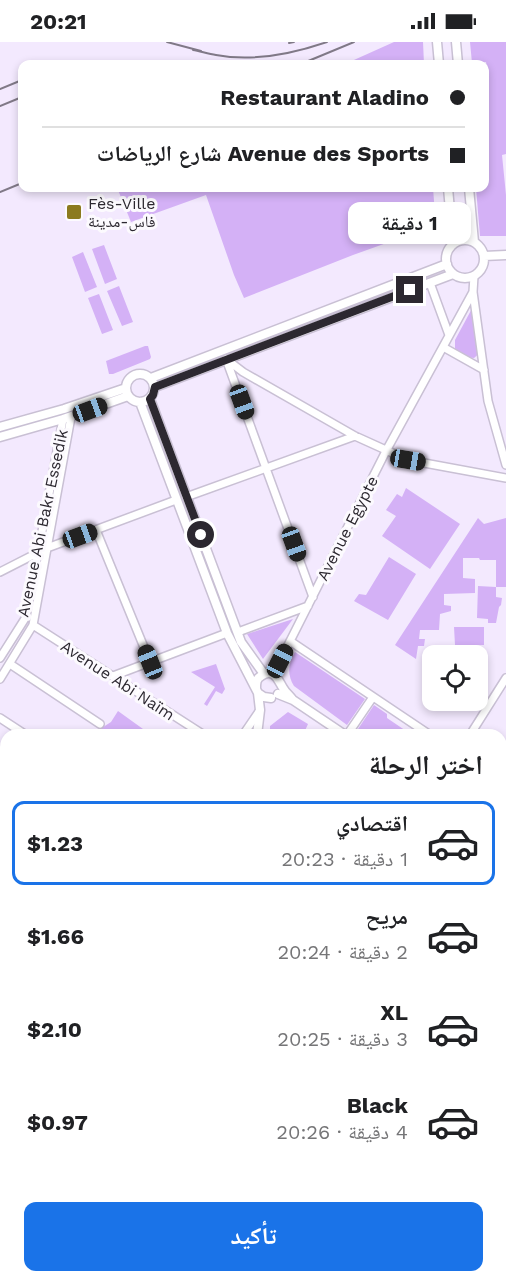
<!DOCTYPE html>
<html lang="ar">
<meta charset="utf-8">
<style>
:root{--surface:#fff;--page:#f2f2f2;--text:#202124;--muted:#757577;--line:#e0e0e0;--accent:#1a73e8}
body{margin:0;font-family:"Work Sans","Noto Naskh Arabic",sans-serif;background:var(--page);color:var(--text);direction:rtl;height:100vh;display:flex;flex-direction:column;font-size:22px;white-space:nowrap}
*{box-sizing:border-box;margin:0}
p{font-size:20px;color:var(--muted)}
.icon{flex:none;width:33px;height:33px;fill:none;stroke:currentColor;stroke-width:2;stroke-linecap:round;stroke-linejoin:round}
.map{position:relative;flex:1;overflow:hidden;direction:ltr}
.details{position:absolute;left:0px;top:687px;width:507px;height:554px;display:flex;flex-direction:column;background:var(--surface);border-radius:18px 18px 0 0;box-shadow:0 3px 9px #0003;direction:rtl}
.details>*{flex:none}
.guide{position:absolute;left:18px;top:18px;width:471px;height:132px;border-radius:12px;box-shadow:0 3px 9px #0003;direction:rtl;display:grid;align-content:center;height:132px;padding:0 24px;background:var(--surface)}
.buttons{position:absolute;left:422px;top:603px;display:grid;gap:12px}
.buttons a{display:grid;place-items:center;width:66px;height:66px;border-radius:12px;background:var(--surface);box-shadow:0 3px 9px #0003;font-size:30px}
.end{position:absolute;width:27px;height:27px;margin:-14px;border:8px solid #2c2830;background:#fff;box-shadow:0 0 0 3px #fff}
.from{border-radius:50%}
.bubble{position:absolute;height:42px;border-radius:12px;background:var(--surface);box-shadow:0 3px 9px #0003;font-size:20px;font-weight:700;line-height:42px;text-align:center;direction:rtl}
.car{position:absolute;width:18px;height:36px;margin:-18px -9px;border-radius:8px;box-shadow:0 0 4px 2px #0007;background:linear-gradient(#222 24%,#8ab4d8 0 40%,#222 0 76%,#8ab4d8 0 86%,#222 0)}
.guide b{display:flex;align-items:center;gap:21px;height:57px;font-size:22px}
.guide b+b{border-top:2px solid var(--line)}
.guide i{width:15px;height:15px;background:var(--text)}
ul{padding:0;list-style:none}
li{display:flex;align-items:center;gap:18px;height:84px;margin:0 12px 9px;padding:0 12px;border:3px solid transparent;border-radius:12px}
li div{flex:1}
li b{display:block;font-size:22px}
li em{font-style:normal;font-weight:700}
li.active{border-color:var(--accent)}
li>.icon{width:54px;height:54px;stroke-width:1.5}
h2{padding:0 24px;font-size:27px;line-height:72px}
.cta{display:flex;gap:12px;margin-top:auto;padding:12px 24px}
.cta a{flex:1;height:69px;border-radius:12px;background:var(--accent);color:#fff;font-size:24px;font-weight:700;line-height:69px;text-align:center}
.status{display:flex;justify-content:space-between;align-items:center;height:42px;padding:0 30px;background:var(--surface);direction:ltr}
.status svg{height:16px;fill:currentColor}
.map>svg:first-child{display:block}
.green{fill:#d4b1f6}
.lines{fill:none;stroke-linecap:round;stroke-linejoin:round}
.minor-casing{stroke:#c9c0d4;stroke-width:10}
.tertiary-casing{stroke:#c9c0d4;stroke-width:11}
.secondary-casing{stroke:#c9c0d4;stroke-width:12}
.primary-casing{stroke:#c9c0d4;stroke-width:14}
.minor{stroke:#fff;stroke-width:7}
.tertiary{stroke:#fff;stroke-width:8}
.secondary{stroke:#fff;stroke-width:9}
.primary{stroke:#fff;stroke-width:10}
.rail{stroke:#807987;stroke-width:2}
.route{stroke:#2c2830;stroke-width:8}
.poi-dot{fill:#8c7a1f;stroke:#fcfafe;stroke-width:2}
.labels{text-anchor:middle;stroke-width:6;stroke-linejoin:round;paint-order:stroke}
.poi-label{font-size:16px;fill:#2c2830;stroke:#fcfafe;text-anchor:start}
.street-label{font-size:16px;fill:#2c2830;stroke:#fcfafe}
</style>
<div class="status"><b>20:21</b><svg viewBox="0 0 49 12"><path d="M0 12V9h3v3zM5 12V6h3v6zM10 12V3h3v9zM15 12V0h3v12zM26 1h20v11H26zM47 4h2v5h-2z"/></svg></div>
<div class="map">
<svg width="506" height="1240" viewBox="0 0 506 1240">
<rect width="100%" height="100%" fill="#f3e9fe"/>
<path class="green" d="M394 0H423L424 22H345Z
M470 0H506V112L502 113 506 153V194H480L476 146H484V26L487 25 486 20 472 21Z
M126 146H433L435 172 418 179 420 189 353 213 244 256 234 233 206 153 131 180 118 148Z
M104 203 117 237 105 242 92 207Z
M83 210 97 245 85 250 72 215Z
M119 244 133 280 122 284 107 249Z
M99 252 113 288 102 292 88 256Z
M475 261 481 310 474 316 464 315 455 308V298Z
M145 304H148L151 315 150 317 113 332H109L106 319Z
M406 446 460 482 430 527 382 494 396 474 386 468 397 452 402 455Z
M478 476 484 482 506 476V545H496V555L502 556 501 563 499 565 496 581H488V577L477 576 478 544 496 545V518H480L479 516H463V536L475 537V551L444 552V563L451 564V569L440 572 439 588H420L419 597H425L424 604H418L416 617 395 603Z
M389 515 416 532 388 578 354 559 359 552 366 553Z
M293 577 263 617 247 592Z
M454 585H484V603H455Z
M295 610 365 657 347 683 294 644C287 633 288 621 295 610Z
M216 622 225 647 222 652 216 649 207 664 204 662 215 645 191 630Z
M374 663 387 672V676L412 693H361L356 690Z
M118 669 143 687 139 693H110L100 687 111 680Z
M288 670 308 682 303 693H270V684Z"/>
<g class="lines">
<defs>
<path id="minor" d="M474 234 473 250 488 359 506 423
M430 241 449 293
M443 305 484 328
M226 317 243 330 355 394 408 418 506 436
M226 317 313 555
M186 455 355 394
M96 488 150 620
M0 530 47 506 176 458
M33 583 204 693
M238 590 308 564
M290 599 430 693
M0 616 26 575 63 377
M10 622 100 682
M268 631 279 621 386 409 473 250
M113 634 227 591
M0 637 33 583 71 375
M0 676 26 693
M243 693 260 668
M347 693 373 655
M470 693 506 636
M0 729 6 733
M0 735 6 738
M501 766 506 758
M0 789 6 793
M501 886 506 879
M0 887 6 891
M0 990 6 994
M501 1031 506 1034
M0 1057 6 1047
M0 1099 6 1103
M203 1234 211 1240
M373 1234 382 1240
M112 1240 115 1234"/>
<path id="tertiary" d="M437 0 439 22
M456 0 458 22
M448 146 453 202
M469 146 474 200
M446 217a19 19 0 1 1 38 0a19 19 0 1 1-38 0Z
M484 214 506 213
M126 346a14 14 0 1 1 28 0a14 14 0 1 1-28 0Z
M151 336 447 222
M155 345 453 232
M150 357 241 600 264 632
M140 360 227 591 258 651 264 655 271 656
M0 385 64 367 126 346
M0 395 63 377 128 354
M256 646C256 641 256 637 261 634 274 625 278 638 283 646 285 650 289 653 292 657
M278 652 293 658 345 693
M257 693 260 668 258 651
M501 797 506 800
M237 1234 238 1240"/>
<path id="secondary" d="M501 1075 506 1067
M501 1153 506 1146
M391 1240 395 1234
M445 1240 448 1234"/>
<path id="primary" d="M0 1203 6 1207
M0 1215 6 1219
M30 1234 38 1240
M49 1234 57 1240"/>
</defs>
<use href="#minor" class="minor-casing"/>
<use href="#tertiary" class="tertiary-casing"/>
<use href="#secondary" class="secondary-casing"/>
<use href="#primary" class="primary-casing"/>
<use href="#minor" class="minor"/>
<use href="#tertiary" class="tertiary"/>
<use href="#secondary" class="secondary"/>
<use href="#primary" class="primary"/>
<path class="rail" d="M167 0 201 9
M289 1 294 0
M193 8C200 9 208 12 216 13 253 20 292 12 327 0
M301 22 354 0
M0 47 22 38
M0 64 22 55
M0 150 22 141"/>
</g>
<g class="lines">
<path class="route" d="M201 493 150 357 153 353 155 345 410 248"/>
</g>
<rect class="poi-dot" x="66" y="162" width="16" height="16" rx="3"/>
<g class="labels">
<g class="poi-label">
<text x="88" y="167">Fès-Ville<tspan x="88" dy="18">فاس-مدينة</tspan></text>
</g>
<g class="street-label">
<text transform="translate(42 481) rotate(-78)" y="6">Avenue Abi Bakr Essedik</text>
<text transform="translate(347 486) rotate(-63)" y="6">Avenue Egypte</text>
<text transform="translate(118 638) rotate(33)" y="6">Avenue Abi Naïm</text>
</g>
</g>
</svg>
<div class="buttons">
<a><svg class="icon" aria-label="locate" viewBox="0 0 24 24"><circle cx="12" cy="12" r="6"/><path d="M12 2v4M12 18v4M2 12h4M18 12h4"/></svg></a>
</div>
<i class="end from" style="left:201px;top:493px"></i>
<i class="end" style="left:410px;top:248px"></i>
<div class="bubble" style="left:348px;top:160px;width:123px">1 دقيقة</div>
<i class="car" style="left:242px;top:360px;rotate:160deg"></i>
<i class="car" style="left:90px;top:368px;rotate:70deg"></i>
<i class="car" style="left:408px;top:418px;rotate:100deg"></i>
<i class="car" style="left:80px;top:494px;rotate:70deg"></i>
<i class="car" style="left:294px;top:502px;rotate:160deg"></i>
<i class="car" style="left:280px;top:619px;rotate:27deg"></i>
<i class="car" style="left:150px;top:620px;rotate:338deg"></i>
<div class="guide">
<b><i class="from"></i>Restaurant Aladino</b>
<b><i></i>Avenue des Sports شارع الرياضات</b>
</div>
<section class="details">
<h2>اختر الرحلة</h2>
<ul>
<li class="active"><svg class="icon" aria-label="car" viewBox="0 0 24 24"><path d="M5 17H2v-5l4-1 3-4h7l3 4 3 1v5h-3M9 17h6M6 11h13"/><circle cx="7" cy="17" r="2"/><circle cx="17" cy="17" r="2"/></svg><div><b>اقتصادي</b><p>1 دقيقة · 20:23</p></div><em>$1.23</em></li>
<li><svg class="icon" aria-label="car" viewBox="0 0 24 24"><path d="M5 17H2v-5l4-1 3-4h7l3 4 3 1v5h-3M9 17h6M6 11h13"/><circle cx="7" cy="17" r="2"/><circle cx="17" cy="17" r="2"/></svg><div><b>مريح</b><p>2 دقيقة · 20:24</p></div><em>$1.66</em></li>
<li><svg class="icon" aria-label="car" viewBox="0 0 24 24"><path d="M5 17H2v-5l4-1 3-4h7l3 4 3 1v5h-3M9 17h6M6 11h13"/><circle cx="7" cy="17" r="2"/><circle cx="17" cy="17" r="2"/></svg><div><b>XL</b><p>3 دقيقة · 20:25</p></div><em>$2.10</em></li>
<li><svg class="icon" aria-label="car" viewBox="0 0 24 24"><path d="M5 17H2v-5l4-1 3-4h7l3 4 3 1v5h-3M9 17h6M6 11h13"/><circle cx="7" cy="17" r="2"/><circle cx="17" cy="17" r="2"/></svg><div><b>Black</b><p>4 دقيقة · 20:26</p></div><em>$0.97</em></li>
</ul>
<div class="cta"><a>تأكيد</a></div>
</section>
</div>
